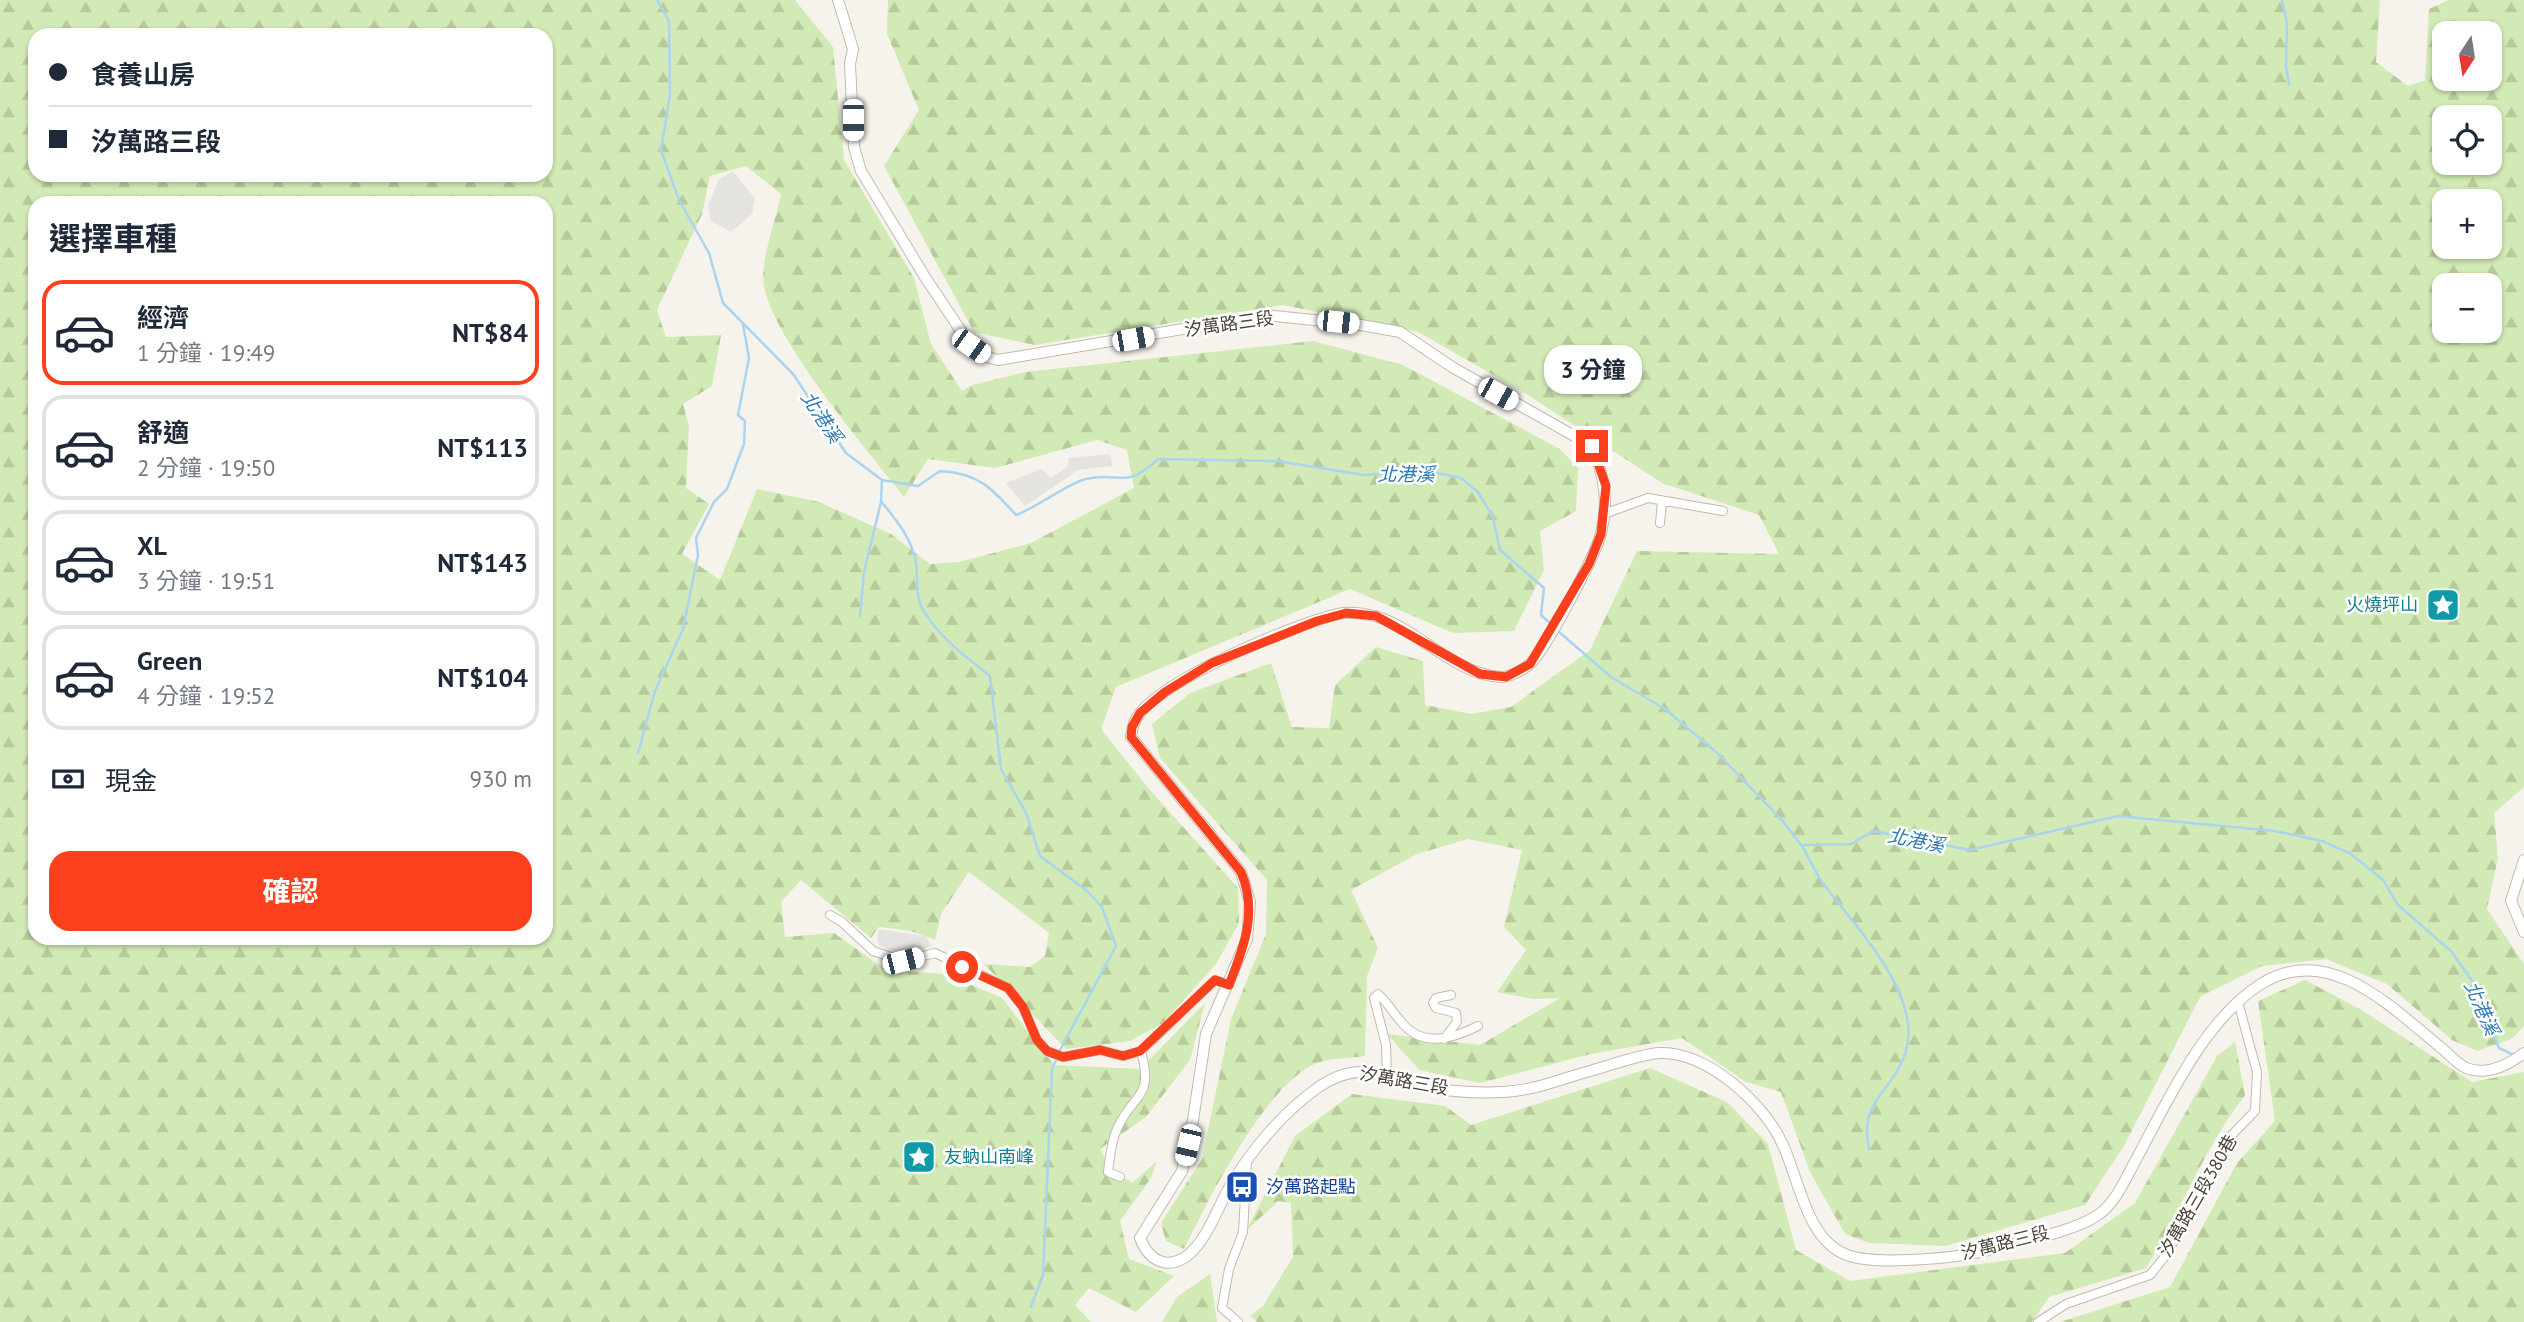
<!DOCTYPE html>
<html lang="zh-TW">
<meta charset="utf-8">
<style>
:root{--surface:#fff;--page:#f6f6f7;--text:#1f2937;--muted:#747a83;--line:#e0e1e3;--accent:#fc3f1d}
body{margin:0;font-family:"PT Sans","Noto Sans TC",sans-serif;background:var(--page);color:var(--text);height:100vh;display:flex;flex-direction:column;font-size:26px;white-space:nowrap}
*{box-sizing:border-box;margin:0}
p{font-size:23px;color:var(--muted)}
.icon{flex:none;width:38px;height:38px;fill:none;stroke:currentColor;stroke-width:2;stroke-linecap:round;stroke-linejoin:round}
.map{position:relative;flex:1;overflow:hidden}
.drawer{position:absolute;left:28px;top:196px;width:525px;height:749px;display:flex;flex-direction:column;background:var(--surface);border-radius:21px;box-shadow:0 2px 5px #0004}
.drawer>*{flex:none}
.banner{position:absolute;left:28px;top:28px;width:525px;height:154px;border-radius:21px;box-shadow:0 2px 5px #0004;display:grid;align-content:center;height:154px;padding:0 21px;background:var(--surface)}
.needle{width:46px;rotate:192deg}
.tools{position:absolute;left:2432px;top:21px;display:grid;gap:14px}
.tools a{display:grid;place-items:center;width:70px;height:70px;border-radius:14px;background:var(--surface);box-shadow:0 2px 5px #0004;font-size:35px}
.end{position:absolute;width:32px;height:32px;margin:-16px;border:9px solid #fc3f1d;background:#fff;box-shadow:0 0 0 4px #fff}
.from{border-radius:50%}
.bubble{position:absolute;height:49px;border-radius:21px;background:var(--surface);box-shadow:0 2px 5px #0004;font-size:23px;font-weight:700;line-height:49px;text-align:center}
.car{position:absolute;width:21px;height:42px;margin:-21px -10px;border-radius:9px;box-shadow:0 0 5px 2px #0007;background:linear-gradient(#fff 24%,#345 0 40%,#fff 0 76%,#345 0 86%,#fff 0)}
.banner b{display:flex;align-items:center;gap:24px;height:66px;font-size:26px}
.banner b+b{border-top:2px solid var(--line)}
.banner i{width:18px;height:18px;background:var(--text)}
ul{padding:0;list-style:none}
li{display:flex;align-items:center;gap:21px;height:105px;margin:0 14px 10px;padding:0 7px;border:4px solid var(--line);border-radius:21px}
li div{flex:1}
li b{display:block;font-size:26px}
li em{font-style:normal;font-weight:700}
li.on{border-color:var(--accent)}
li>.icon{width:63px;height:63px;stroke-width:1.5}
h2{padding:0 21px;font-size:32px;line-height:84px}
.pay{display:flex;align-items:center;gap:18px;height:77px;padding:0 21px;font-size:26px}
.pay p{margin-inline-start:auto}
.cta{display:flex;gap:14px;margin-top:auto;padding:14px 21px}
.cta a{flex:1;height:80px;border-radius:21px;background:var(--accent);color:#fff;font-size:28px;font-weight:700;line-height:80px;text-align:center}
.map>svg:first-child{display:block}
.forest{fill:url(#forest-firs);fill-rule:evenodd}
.parking{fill:#e5e3e0}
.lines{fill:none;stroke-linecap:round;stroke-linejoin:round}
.stream{stroke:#a9d4f2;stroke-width:2.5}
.minor-casing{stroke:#c2bbae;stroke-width:10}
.tertiary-casing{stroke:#c2bbae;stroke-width:12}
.minor{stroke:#fff;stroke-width:8}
.tertiary{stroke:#fff;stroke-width:10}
.route{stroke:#fc3f1d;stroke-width:9}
.labels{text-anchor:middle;stroke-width:5;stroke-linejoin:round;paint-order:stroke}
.street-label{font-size:18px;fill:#4b4439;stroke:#fff}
.culture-label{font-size:18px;fill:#0d838f;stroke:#fff;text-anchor:end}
.transit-label{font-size:18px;fill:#164399;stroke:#fff;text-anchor:start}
.water-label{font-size:19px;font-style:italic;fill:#2e7ab2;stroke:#fff}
</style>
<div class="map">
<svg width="2524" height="1322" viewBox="0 0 2524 1322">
<defs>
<pattern id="forest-firs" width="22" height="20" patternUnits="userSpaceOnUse" patternTransform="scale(1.75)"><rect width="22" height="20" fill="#d2eab5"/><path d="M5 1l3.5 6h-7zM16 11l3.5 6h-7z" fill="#b6ca9c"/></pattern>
</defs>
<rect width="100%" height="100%" fill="#f6f3ec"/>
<path class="forest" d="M0 0H795L833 47 844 160 914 278 931 344 962 391 972 385 1025 372 1313 341 1403 365 1560 449 1578 468 1576 511 1540 531 1544 570 1514 631 1453 633 1350 589 1116 687 1101 729 1149 789 1238 888 1239 923 1216 964 1163 1023 1130 1041 1066 1049 984 964 1030 967 1045 956 1049 933 969 872 941 914 935 940 911 931 879 927 871 938 801 880 781 902 785 937 834 933 886 970 946 974 1002 998 1054 1065 1140 1069 1205 1003 1190 1060 1146 1117 1100 1149 1110 1167 1132 1183 1157 1161 1151 1178 1120 1221 1129 1259 1174 1276 1136 1312 1089 1288 1075 1305 1091 1322H0ZM35 35H546V175H35ZM746 166 781 194C776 218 763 254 763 278 764 330 870 453 904 497L928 459 995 468 1097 440 1127 450 1134 488 1031 543 959 562 930 564 891 534 819 502 757 489 720 580 682 554 709 504 686 488 689 426 683 404 712 386 721 335 666 337 657 310 702 214 710 176ZM35 203H546V938H35Z
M888 0H2380L2376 62 2408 86 2425 80 2429 9 2449 0H2524V787L2494 813 2498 858 2487 909 2524 964V1026L2513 1038 2478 1051 2452 1040 2387 984 2326 959 2262 966 2200 997 2124 1146 2085 1205 1945 1246 1869 1243 1845 1234 1810 1172 1781 1092 1746 1082 1682 1038 1591 1054 1480 1083 1419 1070 1387 1034 1480 1045 1560 998 1533 999 1497 992 1526 950 1504 927 1522 850 1468 839 1417 854 1351 890 1378 948 1367 976 1365 1056C1350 1058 1331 1058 1317 1063 1266 1083 1208 1200 1184 1249L1166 1241 1161 1223 1202 1159 1231 1019 1266 934 1267 880 1160 758 1152 724 1190 693 1271 663 1292 727 1329 728 1335 685 1376 647 1423 661 1425 705 1471 714 1511 707 1590 650 1637 551 1779 554 1759 515 1662 483 1520 390 1418 332 1283 305 1035 345 974 332 884 166 919 110 887 34ZM2445 33H2490V79H2445ZM2445 117H2490V163H2445ZM2445 201H2490V247H2445ZM2445 285H2490V331H2445Z
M2305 980 2360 1009 2472 1082 2524 1072V1322H2060L2170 1287 2237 1163 2275 1121 2258 1001Z
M2235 1042 2245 1095C2205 1147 2180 1212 2146 1268L2049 1297 2032 1322H1257L1250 1316 1263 1306 1293 1257 1291 1203 1278 1201 1246 1231 1295 1136 1352 1094 1445 1106 1471 1125 1650 1068 1727 1102 1768 1144 1796 1250 1850 1281 2065 1253 2135 1203 2217 1056Z
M1210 1274 1217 1322H1162L1177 1297Z"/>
<path class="parking" d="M733 171 755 199 752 214 731 232 711 221 708 206 719 179Z
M1110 454 1113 466 1078 470 1025 506 1006 483 1041 469 1051 478 1067 467 1069 458Z
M879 929 925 936 932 946 911 953 889 950 879 945 877 938Z"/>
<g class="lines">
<path class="stream" d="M657 0 669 21 670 95 661 150 679 200 709 253 723 303 793 374 846 453 882 480 918 486 940 471C978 473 992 488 1016 515 1038 507 1068 483 1086 479 1122 471 1124 491 1158 459L1277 461 1364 475 1428 471 1461 478 1478 492 1493 517 1500 550 1544 588 1541 615 1553 626
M2282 0 2287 23 2286 67 2289 84
M882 480 881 501C896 520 911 537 916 562 918 578 915 596 923 610 938 636 967 658 990 676L1001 769 1026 813 1040 856 1087 891 1102 907 1116 946 1059 1052
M860 616 864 572 881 502
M1558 631 1611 677 1665 709 1716 752 1782 820 1801 845 1851 844 1873 831 1970 850 2118 816 2275 831 2322 841 2351 854 2383 880 2398 905 2451 951 2476 986 2499 1048 2516 1056
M638 753 655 691 683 629 698 555 696 538 714 502 727 489 744 444 745 421 738 415 749 358 743 324
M1802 846C1809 858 1815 872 1823 883 1854 926 1925 996 1905 1054 1892 1093 1858 1100 1869 1149
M1031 1307 1043 1275 1052 1069 1057 1058"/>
<defs>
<path id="minor" d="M1604 514 1648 498 1723 511
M1660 523 1662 502
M830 915 842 922 873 951 903 961 935 953 1008 988 1023 1007 1037 1040 1047 1051 1063 1057 1100 1050 1123 1056 1141 1051 1215 980 1229 985
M1444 1039 1457 1022 1456 1013 1436 1008 1433 1003 1436 998 1451 995
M1387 1074 1386 1045 1374 998 1378 994C1388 1003 1394 1014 1403 1024 1424 1048 1454 1038 1478 1026
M1120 1177 1108 1172C1110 1157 1111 1142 1117 1129 1134 1091 1154 1100 1141 1051
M1238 1322 1222 1308 1229 1269 1243 1232 1247 1161
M2038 1322 2066 1304 2150 1275 2167 1254 2227 1140 2255 1111 2257 1072 2238 1002"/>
<path id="tertiary" d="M838 0 853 49 850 64 854 147 861 171 925 277 971 346 987 357 998 360 1266 315 1361 325 1400 332 1452 367 1592 446C1604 475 1609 502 1601 533 1596 555 1546 648 1531 663 1525 669 1510 677 1502 677 1456 676 1417 628 1375 616 1366 614 1352 612 1343 613 1297 622 1169 677 1140 713 1134 720 1132 728 1131 737L1241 872 1250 902 1247 939 1206 1034 1193 1120 1182 1171 1140 1238C1148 1259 1165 1271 1187 1256 1208 1240 1219 1203 1233 1181 1254 1147 1284 1112 1316 1089 1362 1056 1386 1080 1433 1088 1455 1092 1482 1093 1504 1092 1536 1090 1561 1079 1590 1071 1612 1065 1637 1055 1659 1053 1705 1050 1764 1103 1782 1143 1799 1178 1806 1240 1847 1255 1876 1266 1959 1258 1988 1250 2020 1241 2071 1233 2098 1215 2117 1202 2127 1175 2138 1156 2168 1100 2205 1019 2261 984 2328 942 2390 1006 2439 1046 2447 1052 2457 1064 2466 1068 2487 1076 2508 1065 2524 1053
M2524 860 2511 901 2524 932"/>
</defs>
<use href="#minor" class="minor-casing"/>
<use href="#tertiary" class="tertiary-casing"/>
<use href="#minor" class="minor"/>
<use href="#tertiary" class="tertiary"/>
</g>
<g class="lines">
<path class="route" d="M962 967 1008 988 1023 1007 1037 1040 1047 1051 1063 1057 1100 1050 1123 1056 1140 1051 1215 980 1229 985C1244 947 1258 912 1241 872L1131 737 1132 727 1140 713 1165 692 1212 663 1317 621 1346 613 1376 616 1480 674 1506 677 1530 664 1589 564 1601 534 1606 486 1592 446"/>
</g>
<defs>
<symbol id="sight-square" viewBox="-11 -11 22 22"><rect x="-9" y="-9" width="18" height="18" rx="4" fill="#0f9aa8" stroke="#fff"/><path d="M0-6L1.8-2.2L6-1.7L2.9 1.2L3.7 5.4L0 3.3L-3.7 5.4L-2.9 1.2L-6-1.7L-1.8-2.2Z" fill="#fff"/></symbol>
<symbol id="bus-square" viewBox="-11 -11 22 22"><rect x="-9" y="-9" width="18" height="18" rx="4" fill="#1a4fb4" stroke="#fff"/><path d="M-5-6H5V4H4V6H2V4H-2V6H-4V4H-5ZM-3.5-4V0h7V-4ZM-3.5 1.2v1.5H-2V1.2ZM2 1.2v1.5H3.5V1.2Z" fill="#fff"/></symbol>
</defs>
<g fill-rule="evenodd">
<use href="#sight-square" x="2424" y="586" width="38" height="38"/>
<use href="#sight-square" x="900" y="1138" width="38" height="38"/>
<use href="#bus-square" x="1223" y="1168" width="38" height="38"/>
</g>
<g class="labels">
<g class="street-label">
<text transform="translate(1229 324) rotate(-8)" y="6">汐萬路三段</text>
<text transform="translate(1404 1081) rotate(10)" y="6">汐萬路三段</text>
<text transform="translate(2198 1196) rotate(-60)" y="6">汐萬路三段380巷</text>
<text transform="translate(2005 1243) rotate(-14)" y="6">汐萬路三段</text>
</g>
<g class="culture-label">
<text x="2418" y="611">火燒坪山</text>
<text x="944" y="1163" text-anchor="start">友蚋山南峰</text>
</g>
<g class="transit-label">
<text x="1266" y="1193">汐萬路起點</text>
</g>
<g class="water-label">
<text transform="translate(822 417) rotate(56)" y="7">北港溪</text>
<text x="1406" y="481">北港溪</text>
<text transform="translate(1916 840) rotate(11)" y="7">北港溪</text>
<text transform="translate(2482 1008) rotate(66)" y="7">北港溪</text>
</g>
</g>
</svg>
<div class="tools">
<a><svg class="needle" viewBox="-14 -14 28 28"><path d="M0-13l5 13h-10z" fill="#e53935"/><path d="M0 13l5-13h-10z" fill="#747a83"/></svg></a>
<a><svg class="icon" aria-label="locate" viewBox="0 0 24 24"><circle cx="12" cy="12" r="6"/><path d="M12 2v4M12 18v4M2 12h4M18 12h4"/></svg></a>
<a>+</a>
<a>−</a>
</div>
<i class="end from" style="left:962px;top:967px"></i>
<i class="end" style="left:1592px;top:446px"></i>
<div class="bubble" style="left:1544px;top:345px;width:98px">3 分鐘</div>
<i class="car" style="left:853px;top:120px;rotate:180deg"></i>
<i class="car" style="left:1338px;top:322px;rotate:96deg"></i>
<i class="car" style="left:1133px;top:339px;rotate:80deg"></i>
<i class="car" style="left:971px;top:346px;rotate:125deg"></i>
<i class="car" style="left:1498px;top:394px;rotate:119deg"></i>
<i class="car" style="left:903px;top:961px;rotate:76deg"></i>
<i class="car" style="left:1188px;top:1145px;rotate:193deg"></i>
<div class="banner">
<b><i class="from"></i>食養山房</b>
<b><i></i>汐萬路三段</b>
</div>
<section class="drawer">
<h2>選擇車種</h2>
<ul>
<li class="on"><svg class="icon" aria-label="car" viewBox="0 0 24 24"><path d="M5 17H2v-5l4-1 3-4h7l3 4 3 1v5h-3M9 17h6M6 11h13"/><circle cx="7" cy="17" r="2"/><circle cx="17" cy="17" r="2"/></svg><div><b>經濟</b><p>1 分鐘 · 19:49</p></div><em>NT$84</em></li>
<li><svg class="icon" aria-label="car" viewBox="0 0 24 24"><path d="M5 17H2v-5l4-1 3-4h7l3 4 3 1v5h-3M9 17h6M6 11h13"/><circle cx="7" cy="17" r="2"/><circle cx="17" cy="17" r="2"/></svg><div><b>舒適</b><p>2 分鐘 · 19:50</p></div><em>NT$113</em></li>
<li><svg class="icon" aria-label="car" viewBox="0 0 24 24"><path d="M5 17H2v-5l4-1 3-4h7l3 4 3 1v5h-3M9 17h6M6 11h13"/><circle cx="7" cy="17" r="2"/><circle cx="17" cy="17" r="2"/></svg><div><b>XL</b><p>3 分鐘 · 19:51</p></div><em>NT$143</em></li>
<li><svg class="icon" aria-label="car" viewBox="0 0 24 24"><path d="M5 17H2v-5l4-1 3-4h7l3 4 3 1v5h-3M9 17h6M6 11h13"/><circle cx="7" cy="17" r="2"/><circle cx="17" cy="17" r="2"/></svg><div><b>Green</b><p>4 分鐘 · 19:52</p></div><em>NT$104</em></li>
</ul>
<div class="pay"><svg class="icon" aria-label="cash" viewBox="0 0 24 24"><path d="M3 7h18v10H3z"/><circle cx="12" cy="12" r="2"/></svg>現金<p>930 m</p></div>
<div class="cta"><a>確認</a></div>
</section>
</div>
